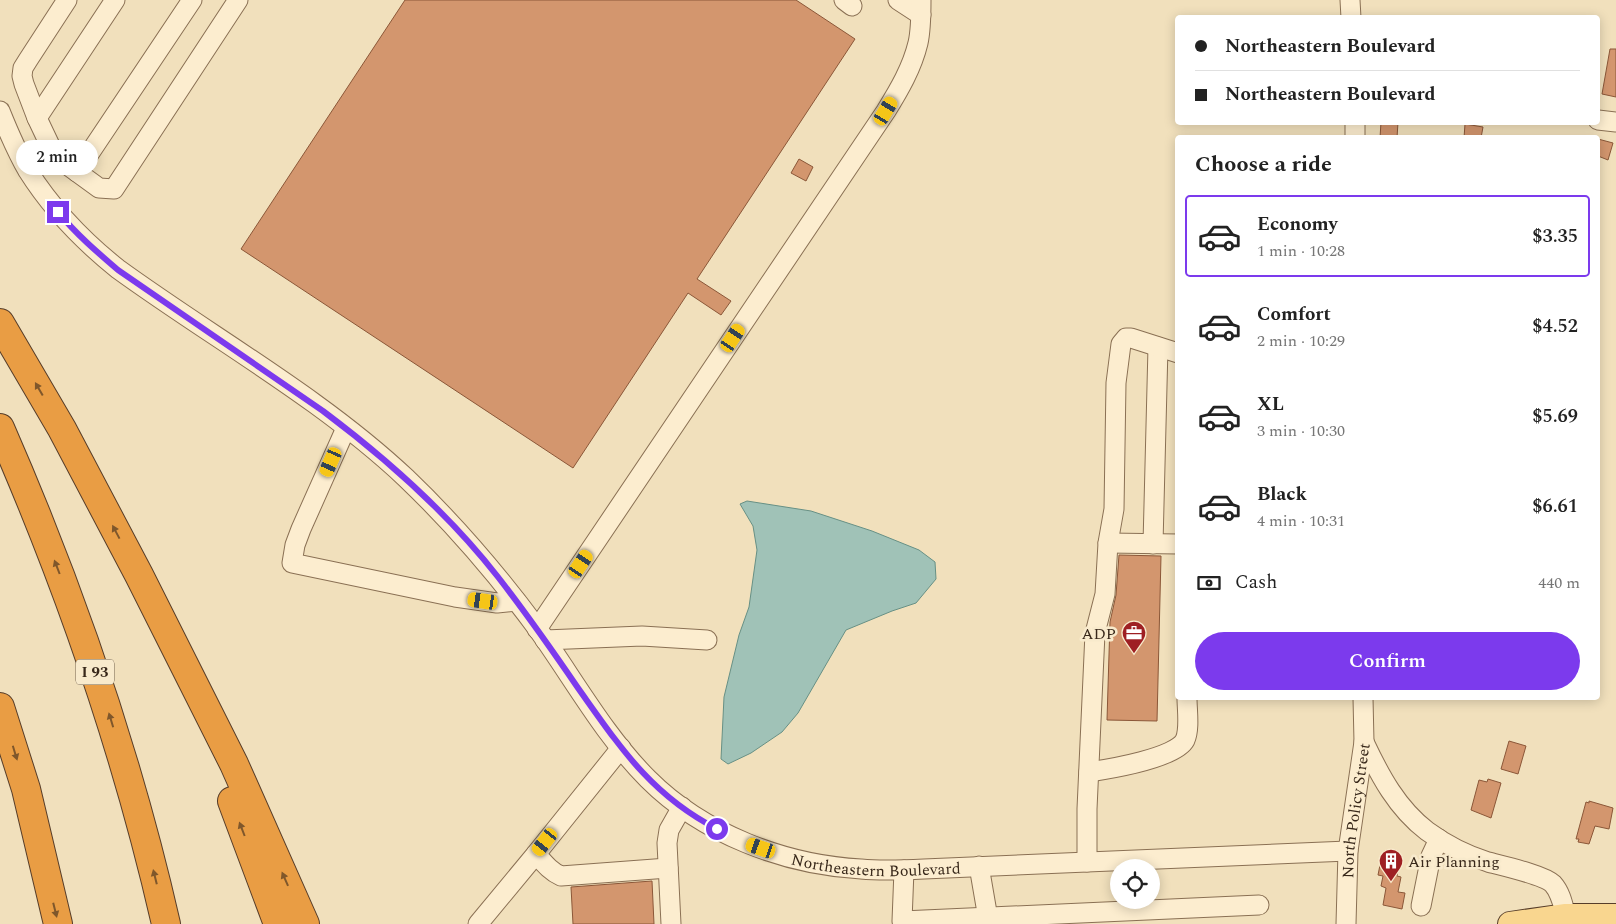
<!DOCTYPE html>
<meta charset="utf-8">
<style>
:root{--surface:#fff;--page:#f6f6f6;--text:#222;--muted:#767676;--line:#e0e0e0;--accent:#7c3aed}
body{margin:0;font-family:Spectral,serif;background:var(--page);color:var(--text);height:100vh;display:flex;flex-direction:column;font-size:19px;white-space:nowrap}
*{box-sizing:border-box;margin:0}
p{font-size:16px;color:var(--muted)}
.icon{flex:none;width:28px;height:28px;fill:none;stroke:currentColor;stroke-width:2;stroke-linecap:round;stroke-linejoin:round}
.map{position:relative;flex:1;overflow:hidden}
.panel{position:absolute;left:1175px;top:135px;width:425px;height:565px;display:flex;flex-direction:column;background:var(--surface);border-radius:5px;box-shadow:0 2px 12px #0003}
.panel>*{flex:none}
.banner{position:absolute;left:1175px;top:15px;width:425px;height:110px;border-radius:5px;box-shadow:0 2px 12px #0003;display:grid;align-content:center;height:110px;padding:0 20px;background:var(--surface)}
.tools{position:absolute;left:1110px;top:859px;display:grid;gap:10px}
.tools a{display:grid;place-items:center;width:50px;height:50px;border-radius:50%;background:var(--surface);box-shadow:0 2px 12px #0003;font-size:25px}
.end{position:absolute;width:22px;height:22px;margin:-11px;border:6px solid #7c3aed;background:#fff;box-shadow:0 0 0 2px #fff}
.from{border-radius:50%}
.bubble{position:absolute;height:35px;border-radius:18px;background:var(--surface);box-shadow:0 2px 12px #0003;font-size:16px;font-weight:600;line-height:35px;text-align:center}
.car{position:absolute;width:15px;height:30px;margin:-15px -8px;border-radius:6px;box-shadow:0 0 4px 1px #0007;background:linear-gradient(#f5c518 24%,#345 0 40%,#f5c518 0 76%,#345 0 86%,#f5c518 0)}
.banner b{display:flex;align-items:center;gap:18px;height:48px;font-size:19px}
.banner b+b{border-top:1px solid var(--line)}
.banner i{width:12px;height:12px;background:var(--text)}
ul{padding:0;list-style:none}
li{display:flex;align-items:center;gap:15px;height:82px;margin:0 10px 8px;padding:0 10px;border:2px solid transparent;border-radius:5px}
li div{flex:1}
li b{display:block;font-size:19px}
li em{font-style:normal;font-weight:600}
li.current{border-color:var(--accent)}
li>.icon{width:45px;height:45px;stroke-width:1.5}
h2{padding:0 20px;font-size:22px;line-height:60px}
.pay{display:flex;align-items:center;gap:12px;height:55px;padding:0 20px;font-size:19px}
.pay p{margin-inline-start:auto}
.primary-button{display:flex;gap:10px;margin-top:auto;padding:10px 20px}
.primary-button a{flex:1;height:58px;border-radius:30px;background:var(--accent);color:#fff;font-size:20px;font-weight:600;line-height:58px;text-align:center}
.map>svg:first-child{display:block}
.water{fill:#a0c2b7;stroke:#679085}
.building{fill:#d3966e;stroke:#8b5738}
.lines{fill:none;stroke-linecap:round;stroke-linejoin:round}
.minor-casing{stroke:#8a7054;stroke-width:21}
.major-casing{stroke:#573d29;stroke-width:26}
.highway-casing{stroke:#573d29;stroke-width:30}
.minor{stroke:#fcedcf;stroke-width:19}
.major{stroke:#f9d68f;stroke-width:24}
.highway{stroke:#e99d44;stroke-width:28}
.oneway{fill:#7f572b}
.route{stroke:#7c3aed;stroke-width:6}
.labels{text-anchor:middle;stroke-width:5;stroke-linejoin:round;paint-order:stroke}
.shield{fill:#f8eacc;stroke:#72624f;stroke-width:1}
.shield-label{font-size:15px;font-weight:bold;fill:#38281a}
.poi-label{font-size:16px;fill:#38281a;stroke:#f8eacc;text-anchor:end}
.street-label{font-size:16px;fill:#38281a;stroke:#f8eacc}
</style>
<div class="map">
<svg width="1616" height="924" viewBox="0 0 1616 924">
<rect width="100%" height="100%" fill="#f1e0bc"/>
<path class="water" d="M747 501 811 511 872 531 919 550 935 562 936 579 916 603 892 611 846 630 798 713 782 732 751 753 728 764 721 759 724 697 739 635 749 607 757 550 753 526 740 504Z"/>
<path class="building" d="M405 0H796L855 39 697 279 731 301 721 315 688 293 573 468 241 249Z
M1610 49H1616V97L1602 94Z
M1381 122H1398L1397 138H1380Z
M1465 124 1483 127 1481 138H1464Z
M1598 139 1613 143 1608 160 1598 156Z
M799 159 813 167 806 181 791 173Z
M1119 555 1161 556 1157 721 1107 720 1110 622 1116 595Z
M1509 741 1526 746 1518 774 1501 769Z
M1488 779 1501 783 1491 818 1471 810 1479 780 1487 782Z
M1589 801 1613 808 1609 829 1595 826 1589 844 1578 842 1579 839H1576L1586 802 1589 803Z
M1382 855 1400 858 1397 876 1401 877 1398 892 1405 893 1402 909 1383 905 1386 888 1381 886 1383 876 1378 875Z
M652 881 654 924H573L571 887Z"/>
<g class="lines">
<defs>
<g id="minor">
<path d="M844 0 852 6"/>
<path d="M898 0 921 15"/>
<path d="M1350 0 1351 18"/>
<path id="s1" d="M0 111C8 131 17 152 28 171 52 209 83 241 118 269 213 338 321 398 406 478 454 524 497 574 537 628 573 678 604 735 648 779 703 834 785 865 861 869 882 871 903 870 924 869L1348 851"/>
<path d="M37 118 115 0"/>
<path d="M1598 120 1616 122"/>
<path d="M1355 122V138"/>
<path d="M55 156 37 118 24 84 22 76 23 68 28 60 67 0"/>
<path d="M28 170 55 156 99 188 114 189 238 0"/>
<path d="M77 172 192 0"/>
<path d="M346 428 301 529 295 545 292 563 455 597 497 603 516 601"/>
<path d="M1108 543 1178 544"/>
<path d="M1153 544 1158 347"/>
<path d="M537 629 886 111C899 90 912 68 918 43 921 30 921 14 921 0"/>
<path d="M545 640 642 636 707 640"/>
<path d="M1364 742C1380 776 1397 808 1427 831 1446 845 1466 855 1488 862 1503 866 1544 875 1553 884 1561 893 1563 905 1566 916"/>
<path d="M1089 772C1109 769 1176 758 1185 740 1190 729 1187 710 1187 698"/>
<path d="M536 854 621 748"/>
<path d="M1087 862V809L1095 633 1105 594 1108 543 1114 509 1116 383 1121 344 1126 338H1131L1178 353"/>
<path d="M979 866 989 924"/>
<path d="M904 870 902 921 1259 905"/>
<path d="M1421 906 1431 856 1439 839"/>
<path d="M478 924 536 854C544 863 550 871 561 876L668 868"/>
<path d="M671 924 667 843 669 830 682 807"/>
<path id="s2" d="M1346 924 1348 851 1364 742 1363 698"/>
</g>
<path id="major" d="M1510 924 1566 916H1616"/>
<path id="highway" d="M0 323 62 429 139 575 234 764 305 924
M0 428C70 588 127 753 166 924
M0 707 26 789 58 924
M232 801 278 924"/>
</defs>
<use href="#minor" class="minor-casing"/>
<use href="#major" class="major-casing"/>
<use href="#highway" class="highway-casing"/>
<use href="#minor" class="minor"/>
<use href="#major" class="major"/>
<use href="#highway" class="highway"/>
</g>
<defs><path id="oneway-solid" d="M-6-.8H1V-3.2L6.5 0L1 3.2V.8H-6Z" transform="scale(1.25)"/></defs>
<g class="oneway">
<use href="#oneway-solid" transform="translate(39 389) rotate(-120)"/>
<use href="#oneway-solid" transform="translate(116 532) rotate(-118)"/>
<use href="#oneway-solid" transform="translate(57 567) rotate(-111)"/>
<use href="#oneway-solid" transform="translate(111 720) rotate(-107)"/>
<use href="#oneway-solid" transform="translate(15 753) rotate(73)"/>
<use href="#oneway-solid" transform="translate(242 829) rotate(-111)"/>
<use href="#oneway-solid" transform="translate(155 877) rotate(-104)"/>
<use href="#oneway-solid" transform="translate(285 879) rotate(-114)"/>
<use href="#oneway-solid" transform="translate(55 910) rotate(76)"/>
</g>
<g class="lines">
<path class="route" d="M58 212C76 234 97 252 118 270L323 411C387 459 448 513 498 577 526 613 552 650 578 688 620 747 651 795 717 829"/>
</g>
<defs>
<symbol id="office-pin" viewBox="-11 -11 22 30"><path d="M0 17L-7.5 6A9.5 9.5 0 1 1 7.5 6Z" fill="#9e1f23" stroke="#f8eacc"/><path d="M-6-3h4V-5.5h4V-3h4V5H-6ZM-1-4.5V-3h2v-1.5ZM-6 0V1H6V0Z" fill="#fff"/></symbol>
<symbol id="building-pin" viewBox="-11 -11 22 30"><path d="M0 17L-7.5 6A9.5 9.5 0 1 1 7.5 6Z" fill="#9e1f23" stroke="#f8eacc"/><path d="M-4-6H4V6H1V3H-1V6H-4ZM-2.5-4.3h1.7v1.8h-1.7ZM.8-4.3h1.7v1.8H.8ZM-2.5-1h1.7V.8h-1.7ZM.8-1h1.7V.8H.8Z" fill="#fff"/></symbol>
</defs>
<g fill-rule="evenodd">
<use href="#office-pin" x="1120" y="619" width="28" height="38"/>
<use href="#building-pin" x="1377" y="847" width="28" height="38"/>
</g>
<g class="labels">
<rect class="shield" x="76" y="659.5" width="38" height="25" rx="4"/>
<g class="shield-label">
<text x="95" y="677">I 93</text>
</g>
<g class="poi-label">
<text x="1116" y="639">ADP</text>
<text x="1408" y="867" text-anchor="start">Air Planning</text>
</g>
<g class="street-label">
<text dy="6" stroke="none"><textPath href="#s2" startOffset="114">North Policy Street</textPath></text>
<text dy="6" stroke="none"><textPath href="#s1" startOffset="1194">Northeastern Boulevard</textPath></text>
</g>
</g>
</svg>
<div class="tools">
<a><svg class="icon" aria-label="locate" viewBox="0 0 24 24"><circle cx="12" cy="12" r="6"/><path d="M12 2v4M12 18v4M2 12h4M18 12h4"/></svg></a>
</div>
<i class="end from" style="left:717px;top:829px"></i>
<i class="end" style="left:58px;top:212px"></i>
<div class="bubble" style="left:16px;top:140px;width:82px">2 min</div>
<i class="car" style="left:886px;top:111px;rotate:31deg"></i>
<i class="car" style="left:733px;top:338px;rotate:34deg"></i>
<i class="car" style="left:331px;top:462px;rotate:204deg"></i>
<i class="car" style="left:581px;top:564px;rotate:34deg"></i>
<i class="car" style="left:483px;top:601px;rotate:278deg"></i>
<i class="car" style="left:545px;top:842px;rotate:218deg"></i>
<i class="car" style="left:761px;top:848px;rotate:289deg"></i>
<div class="banner">
<b><i class="from"></i>Northeastern Boulevard</b>
<b><i></i>Northeastern Boulevard</b>
</div>
<section class="panel">
<h2>Choose a ride</h2>
<ul>
<li class="current"><svg class="icon" aria-label="car" viewBox="0 0 24 24"><path d="M5 17H2v-5l4-1 3-4h7l3 4 3 1v5h-3M9 17h6M6 11h13"/><circle cx="7" cy="17" r="2"/><circle cx="17" cy="17" r="2"/></svg><div><b>Economy</b><p>1 min · 10:28</p></div><em>$3.35</em></li>
<li><svg class="icon" aria-label="car" viewBox="0 0 24 24"><path d="M5 17H2v-5l4-1 3-4h7l3 4 3 1v5h-3M9 17h6M6 11h13"/><circle cx="7" cy="17" r="2"/><circle cx="17" cy="17" r="2"/></svg><div><b>Comfort</b><p>2 min · 10:29</p></div><em>$4.52</em></li>
<li><svg class="icon" aria-label="car" viewBox="0 0 24 24"><path d="M5 17H2v-5l4-1 3-4h7l3 4 3 1v5h-3M9 17h6M6 11h13"/><circle cx="7" cy="17" r="2"/><circle cx="17" cy="17" r="2"/></svg><div><b>XL</b><p>3 min · 10:30</p></div><em>$5.69</em></li>
<li><svg class="icon" aria-label="car" viewBox="0 0 24 24"><path d="M5 17H2v-5l4-1 3-4h7l3 4 3 1v5h-3M9 17h6M6 11h13"/><circle cx="7" cy="17" r="2"/><circle cx="17" cy="17" r="2"/></svg><div><b>Black</b><p>4 min · 10:31</p></div><em>$6.61</em></li>
</ul>
<div class="pay"><svg class="icon" aria-label="cash" viewBox="0 0 24 24"><path d="M3 7h18v10H3z"/><circle cx="12" cy="12" r="2"/></svg>Cash<p>440 m</p></div>
<div class="primary-button"><a>Confirm</a></div>
</section>
</div>
